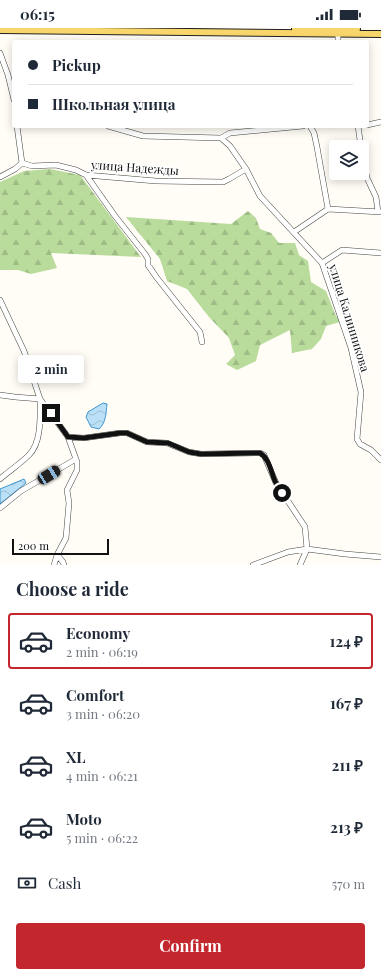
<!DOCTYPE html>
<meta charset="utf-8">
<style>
:root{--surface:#fff;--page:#f6f6f7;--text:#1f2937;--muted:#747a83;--line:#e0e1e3;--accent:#c4262e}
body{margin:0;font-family:"Playfair Display",serif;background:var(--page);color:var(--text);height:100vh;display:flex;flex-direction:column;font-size:15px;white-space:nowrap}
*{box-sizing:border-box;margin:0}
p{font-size:13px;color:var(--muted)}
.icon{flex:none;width:22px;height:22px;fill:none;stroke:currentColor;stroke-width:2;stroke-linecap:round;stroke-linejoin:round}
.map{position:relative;height:537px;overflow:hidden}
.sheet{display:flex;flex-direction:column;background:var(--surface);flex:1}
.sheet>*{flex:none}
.guide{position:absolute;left:12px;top:12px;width:357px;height:88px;border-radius:4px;box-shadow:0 2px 10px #0003;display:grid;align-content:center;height:88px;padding:0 16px;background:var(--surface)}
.controls{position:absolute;left:329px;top:112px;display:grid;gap:8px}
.controls a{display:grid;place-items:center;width:40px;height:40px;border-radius:4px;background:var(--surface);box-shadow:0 2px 10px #0003;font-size:20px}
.scale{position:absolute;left:12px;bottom:10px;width:97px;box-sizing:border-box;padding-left:4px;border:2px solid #111;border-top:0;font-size:11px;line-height:14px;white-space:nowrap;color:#111;-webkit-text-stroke:3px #fff;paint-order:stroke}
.end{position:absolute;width:18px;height:18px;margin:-9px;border:5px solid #111;background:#fff;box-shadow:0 0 0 2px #fff}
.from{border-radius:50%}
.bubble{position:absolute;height:28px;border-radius:4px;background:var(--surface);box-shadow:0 2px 10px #0003;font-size:13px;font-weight:700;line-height:28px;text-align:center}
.car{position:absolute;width:12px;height:24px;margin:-12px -6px;border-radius:5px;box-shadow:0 0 3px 1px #0007;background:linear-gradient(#222 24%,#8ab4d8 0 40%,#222 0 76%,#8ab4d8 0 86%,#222 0)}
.guide b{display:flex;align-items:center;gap:14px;height:38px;font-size:15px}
.guide b+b{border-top:1px solid var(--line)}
.guide i{width:10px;height:10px;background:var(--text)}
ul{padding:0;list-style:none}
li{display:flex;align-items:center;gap:12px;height:56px;margin:0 8px 6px;padding:0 8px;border:2px solid transparent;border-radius:4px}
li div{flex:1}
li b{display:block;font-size:15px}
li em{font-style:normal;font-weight:700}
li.selected{border-color:var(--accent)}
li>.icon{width:36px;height:36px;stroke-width:1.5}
h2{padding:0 16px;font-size:18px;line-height:48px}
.pay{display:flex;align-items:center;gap:10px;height:44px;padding:0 16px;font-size:15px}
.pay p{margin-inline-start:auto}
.cta{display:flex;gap:8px;margin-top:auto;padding:8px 16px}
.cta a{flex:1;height:46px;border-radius:4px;background:var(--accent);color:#fff;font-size:16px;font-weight:700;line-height:46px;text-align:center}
.status{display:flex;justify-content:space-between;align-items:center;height:28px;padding:0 20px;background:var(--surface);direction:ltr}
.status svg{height:11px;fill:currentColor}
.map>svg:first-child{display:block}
.forest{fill:url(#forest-firs)}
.water{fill:url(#water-waves);stroke:#3f96cf}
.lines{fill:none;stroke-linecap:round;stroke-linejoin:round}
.minor-casing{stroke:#444;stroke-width:6}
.major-casing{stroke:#222;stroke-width:8}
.minor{stroke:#fff;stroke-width:5}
.major{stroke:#f9d66b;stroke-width:6}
.route{stroke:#111;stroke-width:5}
.labels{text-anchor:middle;stroke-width:4;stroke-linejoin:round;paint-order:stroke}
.street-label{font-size:12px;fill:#111;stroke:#fff}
</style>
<div class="status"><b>06:15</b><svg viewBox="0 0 49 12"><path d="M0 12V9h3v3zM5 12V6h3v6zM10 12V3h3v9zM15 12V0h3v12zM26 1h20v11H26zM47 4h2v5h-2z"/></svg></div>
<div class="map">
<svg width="381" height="537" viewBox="0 0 381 537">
<defs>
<pattern id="forest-firs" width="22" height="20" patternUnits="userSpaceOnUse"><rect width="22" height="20" fill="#b9dc9c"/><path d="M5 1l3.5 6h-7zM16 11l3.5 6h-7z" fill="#9ebc85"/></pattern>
<pattern id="water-waves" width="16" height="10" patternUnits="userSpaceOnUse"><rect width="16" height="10" fill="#b9e0f7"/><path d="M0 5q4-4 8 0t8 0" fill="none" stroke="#9ebfd3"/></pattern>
</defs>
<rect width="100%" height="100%" fill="#fffdf5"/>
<path class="forest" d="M50 141 80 147 141 229 51 225 57 240 31 246 18 242H0V154L24 143Z
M248 183 256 190 260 201 271 205 279 215H295L299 227 308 233 311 254 326 263 335 286 340 294 326 298 321 311 312 321 292 325 290 302 260 317 256 333 237 342 226 336 235 327 229 310 209 289 187 261 167 253 160 231 126 189 231 196Z"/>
<path class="water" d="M103 375 107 376C106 385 106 395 99 401L91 399 86 389 88 384Z
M24 451 26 455 0 476V461Z"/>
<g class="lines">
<defs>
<path id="minor" d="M338 5V14
M0 25 8 47 14 72
M367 97 381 94
M17 98 22 135
M108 98 143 108 221 110 230 105 303 98
M310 98 314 105 317 119 328 181 381 184
M358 98 361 119
M221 110 230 118 246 141 260 168 322 235 351 320 361 364 357 411 360 416 371 422 381 432
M362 126 367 150 376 169 378 184
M22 135 32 138 56 137 76 142 86 147 156 153 223 154 229 151 246 141
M86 147 115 188 145 226 148 231V237L157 250 200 304 202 314
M0 149 15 141 22 135
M294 204 328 181
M322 235 342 222 381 225
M0 272 24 323 40 371 68 409 77 434V442L67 462 69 475 66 510 57 527 63 534 64 537
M0 367 15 369 40 371C40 388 42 414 29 427 20 436 9 443 0 451
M68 409 84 410 120 405H127L147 414 167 415 189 424 201 426 260 425 264 427 276 455 305 499 307 521 300 537
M0 480 21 463 76 431
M54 537 57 527
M253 537 288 524 307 521 345 526 381 529"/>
<path id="major" d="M295 1H357
M0 2 381 6"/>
</defs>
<use href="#minor" class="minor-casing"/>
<use href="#major" class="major-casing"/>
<use href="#minor" class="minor"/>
<use href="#major" class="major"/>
</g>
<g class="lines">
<path class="route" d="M51 385 68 409 84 410 120 405H127L147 414 168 415 189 424 201 426 260 425C269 430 271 444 275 453 277 457 280 461 282 465"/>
</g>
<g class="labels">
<g class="street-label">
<text transform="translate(135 140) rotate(4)" y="4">улица Надежды</text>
<text transform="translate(349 290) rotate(73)" y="4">улица Калинникова</text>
</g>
</g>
</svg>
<div class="controls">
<a><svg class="icon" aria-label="layers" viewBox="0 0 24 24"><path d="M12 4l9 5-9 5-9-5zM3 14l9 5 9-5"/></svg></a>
</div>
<div class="scale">200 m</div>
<i class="end from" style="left:282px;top:465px"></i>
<i class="end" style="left:51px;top:385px"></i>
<div class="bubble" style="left:18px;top:327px;width:66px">2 min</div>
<i class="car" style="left:49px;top:447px;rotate:59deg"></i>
<div class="guide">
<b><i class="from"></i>Pickup</b>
<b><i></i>Школьная улица</b>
</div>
</div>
<section class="sheet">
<h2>Choose a ride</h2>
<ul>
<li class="selected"><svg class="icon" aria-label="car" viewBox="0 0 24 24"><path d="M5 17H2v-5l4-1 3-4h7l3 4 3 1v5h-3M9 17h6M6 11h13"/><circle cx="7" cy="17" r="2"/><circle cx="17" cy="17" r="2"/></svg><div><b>Economy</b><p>2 min · 06:19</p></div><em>124 ₽</em></li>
<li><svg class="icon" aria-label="car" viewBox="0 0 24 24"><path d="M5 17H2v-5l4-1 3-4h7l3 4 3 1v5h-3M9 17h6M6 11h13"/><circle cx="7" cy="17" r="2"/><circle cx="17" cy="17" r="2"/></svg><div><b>Comfort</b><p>3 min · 06:20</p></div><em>167 ₽</em></li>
<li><svg class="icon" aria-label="car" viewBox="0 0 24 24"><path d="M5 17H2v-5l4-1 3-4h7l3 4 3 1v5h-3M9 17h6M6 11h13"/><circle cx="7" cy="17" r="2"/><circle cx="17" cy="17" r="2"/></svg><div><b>XL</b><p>4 min · 06:21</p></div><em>211 ₽</em></li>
<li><svg class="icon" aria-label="car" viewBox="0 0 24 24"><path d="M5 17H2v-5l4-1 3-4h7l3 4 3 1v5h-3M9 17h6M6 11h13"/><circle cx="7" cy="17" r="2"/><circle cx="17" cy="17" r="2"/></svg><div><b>Moto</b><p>5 min · 06:22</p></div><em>213 ₽</em></li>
</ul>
<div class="pay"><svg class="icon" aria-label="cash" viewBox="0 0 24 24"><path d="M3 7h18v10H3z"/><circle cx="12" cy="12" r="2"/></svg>Cash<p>570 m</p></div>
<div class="cta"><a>Confirm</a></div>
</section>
